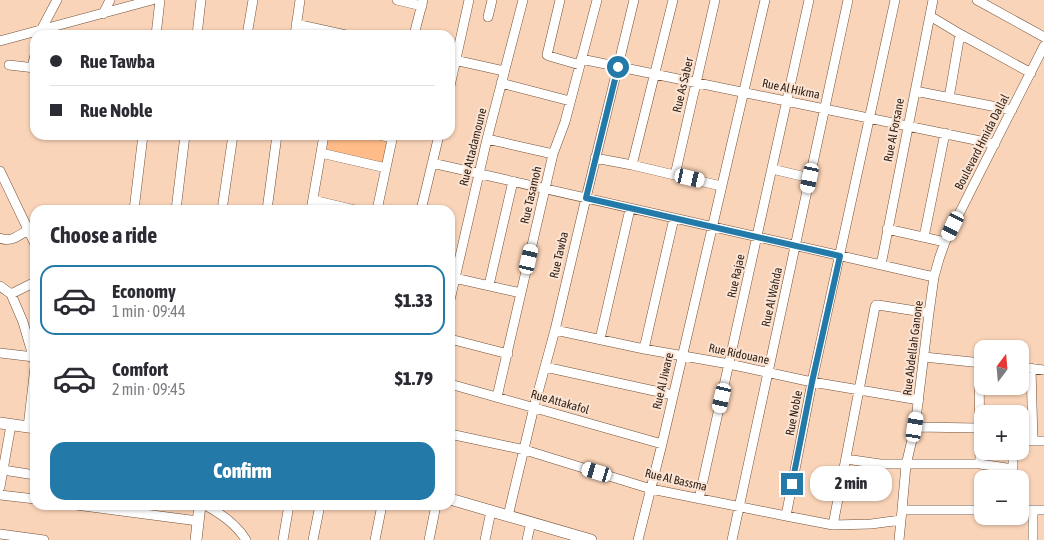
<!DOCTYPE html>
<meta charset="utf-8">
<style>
:root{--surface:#fff;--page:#f7f7f7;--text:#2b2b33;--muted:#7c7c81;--line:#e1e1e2;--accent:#237aa9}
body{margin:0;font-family:"Asap Condensed",sans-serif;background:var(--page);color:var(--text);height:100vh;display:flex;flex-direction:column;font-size:19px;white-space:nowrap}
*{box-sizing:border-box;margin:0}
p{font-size:16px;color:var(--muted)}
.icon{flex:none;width:28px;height:28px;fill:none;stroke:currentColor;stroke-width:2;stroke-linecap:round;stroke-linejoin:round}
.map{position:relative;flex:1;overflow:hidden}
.drawer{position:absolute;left:30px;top:205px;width:425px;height:305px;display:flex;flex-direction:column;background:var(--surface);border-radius:15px;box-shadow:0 1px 4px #0004}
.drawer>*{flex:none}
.guide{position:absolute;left:30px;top:30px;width:425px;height:110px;border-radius:15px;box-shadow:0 1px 4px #0004;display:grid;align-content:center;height:110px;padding:0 20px;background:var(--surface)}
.needle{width:32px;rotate:16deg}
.controls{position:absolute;left:974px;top:340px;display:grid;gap:10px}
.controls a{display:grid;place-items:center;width:55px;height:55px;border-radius:10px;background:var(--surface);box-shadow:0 1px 4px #0004;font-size:25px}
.end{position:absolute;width:22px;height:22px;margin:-11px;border:6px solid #237aa9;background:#fff;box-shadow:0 0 0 2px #fff}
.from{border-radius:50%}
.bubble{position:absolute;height:35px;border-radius:15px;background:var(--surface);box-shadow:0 1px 4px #0004;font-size:16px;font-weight:800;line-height:35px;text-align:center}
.car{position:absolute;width:15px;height:30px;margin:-15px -8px;border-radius:6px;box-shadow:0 0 4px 1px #0007;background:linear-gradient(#fff 24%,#345 0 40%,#fff 0 76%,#345 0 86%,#fff 0)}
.guide b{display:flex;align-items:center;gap:18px;height:48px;font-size:19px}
.guide b+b{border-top:1px solid var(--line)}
.guide i{width:12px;height:12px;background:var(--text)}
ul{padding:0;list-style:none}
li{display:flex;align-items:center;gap:15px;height:70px;margin:0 10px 8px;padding:0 10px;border:2px solid transparent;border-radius:15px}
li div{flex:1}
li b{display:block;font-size:19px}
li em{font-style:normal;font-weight:800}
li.selected{border-color:var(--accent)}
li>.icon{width:45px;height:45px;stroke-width:1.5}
h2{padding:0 20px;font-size:22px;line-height:60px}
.button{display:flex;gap:10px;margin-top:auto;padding:10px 20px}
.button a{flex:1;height:58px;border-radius:15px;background:var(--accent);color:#fff;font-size:20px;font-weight:800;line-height:58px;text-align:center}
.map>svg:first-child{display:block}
.green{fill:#ffbc89}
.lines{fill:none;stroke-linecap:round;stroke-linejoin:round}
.minor-casing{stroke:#715038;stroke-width:10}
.major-casing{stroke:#715038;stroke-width:12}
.minor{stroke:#fff;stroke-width:9}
.major{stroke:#fff;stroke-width:11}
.route{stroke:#237aa9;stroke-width:6}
.labels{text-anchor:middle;stroke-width:4;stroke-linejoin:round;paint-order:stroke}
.street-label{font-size:12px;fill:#2c1e13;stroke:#fce4d4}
</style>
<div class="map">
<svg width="1044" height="540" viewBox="0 0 1044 540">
<rect width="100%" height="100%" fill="#fad4b8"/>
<path class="green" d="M327 135H389L381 171 324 158Z"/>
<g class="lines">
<defs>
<path id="minor" d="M397 0 422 6
M560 0 547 55 549 56 580 65
M977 0 1044 37
M103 14 110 0
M930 16 960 34 1031 73
M488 17 492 0
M296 24 346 35
M40 32 57 0
M156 35 160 0
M197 35 201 0
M247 35 253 0
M295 35 300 0
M414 35 423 0
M0 41 152 0
M450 59 504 71
M581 59 995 144
M9 65 35 68
M32 67 35 55
M501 83 570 101
M450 86 469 0
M915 91 1012 110
M949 98 960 34
M379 135 392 138
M487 139 553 154
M321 153 386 168
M595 158 632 165 721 186
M432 163 934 277
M632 165 673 0
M772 169 810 178
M0 171 35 244
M675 175 715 0
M313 200 355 210
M134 210 143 135
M176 210 185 135
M222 210 233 135
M267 210 277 135
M311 210 324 135
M377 210 393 135
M421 210 439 135
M887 229 945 242
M924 237 945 133
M0 238C11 243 19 235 28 230
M881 265 933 0
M450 277 521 293
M489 285 513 181
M0 286 11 294 23 322 35 363
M11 294 35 282
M450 300 487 139 523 0
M555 330 644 349 729 364 812 382 919 400
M450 339 508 354
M600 339 630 209
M644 349 674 218
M0 353 34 357
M924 357 982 363
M979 362 980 464
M545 367 673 395
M1020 367 1044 370
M1031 368 1033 441
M450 384 662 444
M497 397 553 154 565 122 597 0
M28 427 35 367
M915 427 979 428
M450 434 525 450 651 489 786 516 833 525 871 524 901 520
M1020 441H1044
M846 459 880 464H980L1013 469
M3 470 35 475
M1013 479V451
M0 487 11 425
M0 495 35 499
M699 499 809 0
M76 505 198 521
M205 505C220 513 237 525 246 540
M902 510H982
M1020 510H1044
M508 516 534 407 555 330 586 198 634 0
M786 516 812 382 895 0
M833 525 875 307 876 305H878L929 313
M0 534 44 540
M283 540 289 505
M313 540 320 505
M375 540 382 505
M429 540 436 505
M485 540 491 511
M527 540 531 522
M638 540 662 444 765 0
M732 540 848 0
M899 540 902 510 906 465 915 427 929 313 934 277 939 259 945 242 969 194 1044 46
M1033 540V510"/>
<path id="major" d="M0 423 35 428
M450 499 591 540
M196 540 200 505"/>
</defs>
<use href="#minor" class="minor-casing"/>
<use href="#major" class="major-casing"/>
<use href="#minor" class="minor"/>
<use href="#major" class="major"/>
</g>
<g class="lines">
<path class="route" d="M618 67 586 198 840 256 812 382 792 484"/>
</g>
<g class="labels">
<g class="street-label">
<text transform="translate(683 85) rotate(-77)" y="4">Rue As Saber</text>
<text transform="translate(791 89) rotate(12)" y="4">Rue Al Hikma</text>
<text transform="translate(894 130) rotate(-79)" y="4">Rue Al Forsane</text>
<text transform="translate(982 142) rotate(-63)" y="4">Boulevard Hmida Dallal</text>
<text transform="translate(473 147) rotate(-76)" y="4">Rue Attadamoune</text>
<text transform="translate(531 195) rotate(-77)" y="4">Rue Tasamoh</text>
<text transform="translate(559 255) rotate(-77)" y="4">Rue Tawba</text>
<text transform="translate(736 276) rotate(-78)" y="4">Rue Rajae</text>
<text transform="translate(772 297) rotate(-78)" y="4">Rue Al Wahda</text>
<text transform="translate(913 348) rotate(-83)" y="4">Rue Abdellah Ganone</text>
<text transform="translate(739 354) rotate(12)" y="4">Rue Ridouane</text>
<text transform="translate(663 381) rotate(-77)" y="4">Rue Al Jiware</text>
<text transform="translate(560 402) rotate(16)" y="4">Rue Attakafol</text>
<text transform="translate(794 413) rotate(-79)" y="4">Rue Noble</text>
<text transform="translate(676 480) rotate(13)" y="4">Rue Al Bassma</text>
</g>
</g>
</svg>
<div class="controls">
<a><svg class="needle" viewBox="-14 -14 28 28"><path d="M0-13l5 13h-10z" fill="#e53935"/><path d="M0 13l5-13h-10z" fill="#7c7c81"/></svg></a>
<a>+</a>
<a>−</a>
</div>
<i class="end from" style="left:618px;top:67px"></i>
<i class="end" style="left:792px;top:484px"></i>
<div class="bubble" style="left:810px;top:466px;width:82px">2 min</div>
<i class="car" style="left:690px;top:178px;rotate:103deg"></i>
<i class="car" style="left:810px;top:178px;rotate:192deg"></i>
<i class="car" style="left:953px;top:226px;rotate:206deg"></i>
<i class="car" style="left:529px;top:259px;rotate:13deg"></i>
<i class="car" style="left:722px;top:398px;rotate:193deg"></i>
<i class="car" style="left:915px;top:427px;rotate:9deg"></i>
<i class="car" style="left:597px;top:472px;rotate:287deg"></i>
<div class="guide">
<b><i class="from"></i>Rue Tawba</b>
<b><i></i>Rue Noble</b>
</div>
<section class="drawer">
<h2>Choose a ride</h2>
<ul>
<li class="selected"><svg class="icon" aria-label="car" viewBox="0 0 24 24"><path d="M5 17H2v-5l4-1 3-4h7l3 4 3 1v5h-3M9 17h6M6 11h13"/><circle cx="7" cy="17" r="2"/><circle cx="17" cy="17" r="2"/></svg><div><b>Economy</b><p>1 min · 09:44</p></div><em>$1.33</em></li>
<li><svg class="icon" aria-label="car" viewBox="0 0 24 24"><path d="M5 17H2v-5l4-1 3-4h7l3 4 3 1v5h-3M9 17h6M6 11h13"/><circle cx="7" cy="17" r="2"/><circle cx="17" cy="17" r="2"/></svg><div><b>Comfort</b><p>2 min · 09:45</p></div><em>$1.79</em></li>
</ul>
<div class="button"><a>Confirm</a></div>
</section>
</div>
